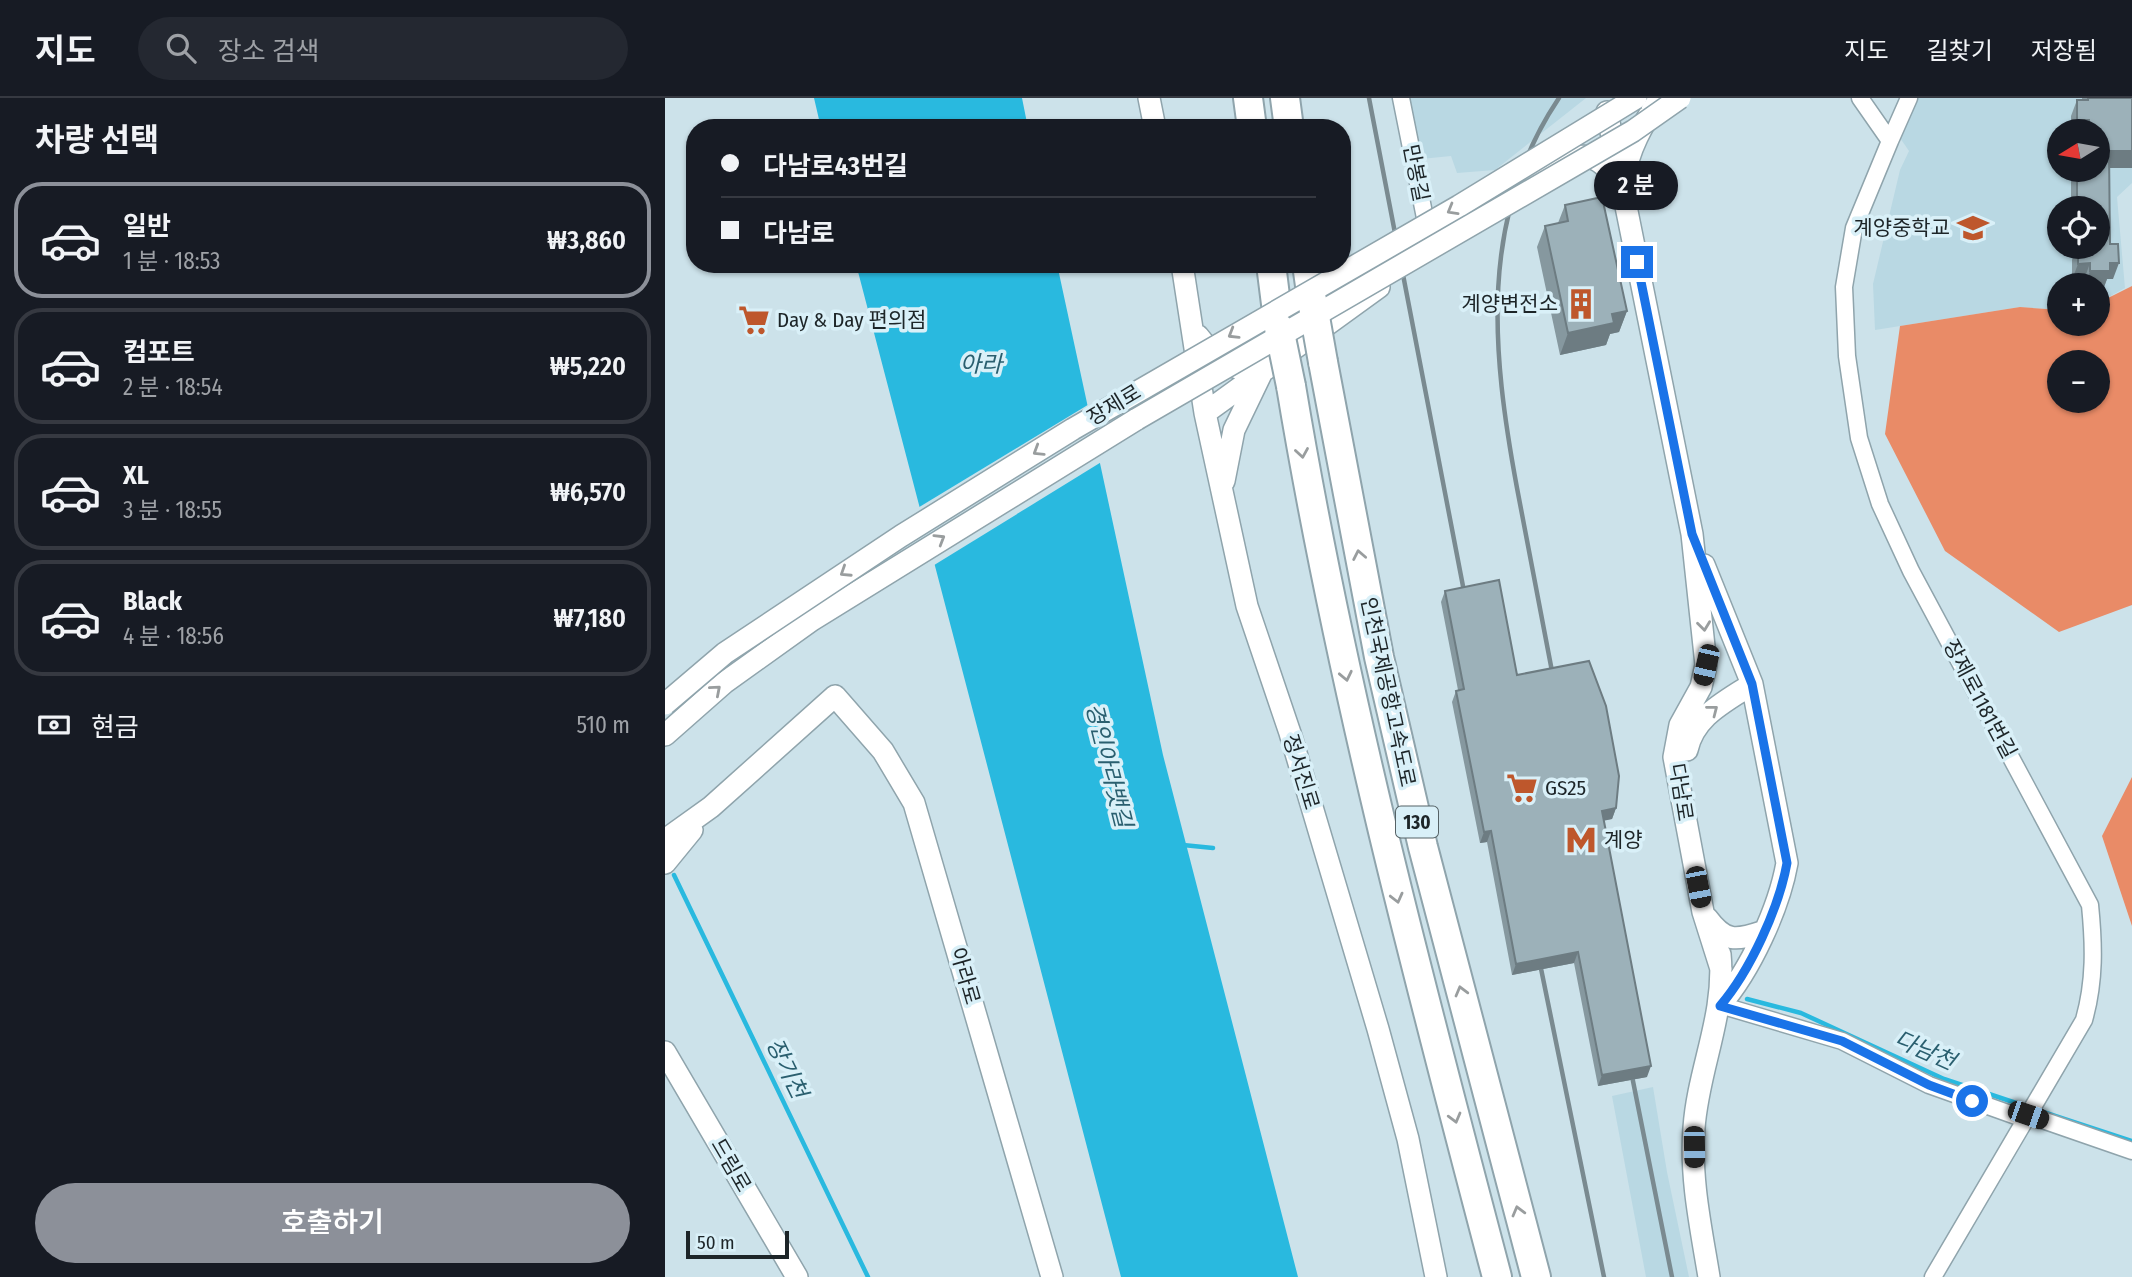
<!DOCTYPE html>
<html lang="ko">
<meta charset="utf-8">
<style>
:root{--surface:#171b24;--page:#242831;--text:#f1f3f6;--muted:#9ea1a6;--line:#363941;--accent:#8c9099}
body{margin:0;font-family:"Fira Sans Condensed","Noto Sans KR",sans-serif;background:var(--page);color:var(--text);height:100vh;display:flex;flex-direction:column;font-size:26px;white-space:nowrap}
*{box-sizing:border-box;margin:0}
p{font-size:23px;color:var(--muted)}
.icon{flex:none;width:38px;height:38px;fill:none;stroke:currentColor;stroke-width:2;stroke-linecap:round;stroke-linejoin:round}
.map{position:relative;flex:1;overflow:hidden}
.details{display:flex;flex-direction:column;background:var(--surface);width:665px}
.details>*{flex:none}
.guide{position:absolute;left:21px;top:21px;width:665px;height:154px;border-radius:28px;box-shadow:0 2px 5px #0004;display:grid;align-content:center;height:154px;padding:0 35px;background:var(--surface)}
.needle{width:46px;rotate:259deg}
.buttons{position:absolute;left:1382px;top:21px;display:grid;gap:14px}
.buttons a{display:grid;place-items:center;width:63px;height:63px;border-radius:50%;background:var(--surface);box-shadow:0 2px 5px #0004;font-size:35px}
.scale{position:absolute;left:21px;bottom:18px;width:103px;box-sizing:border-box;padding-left:7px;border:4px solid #1d2528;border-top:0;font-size:19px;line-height:24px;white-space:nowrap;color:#1d2528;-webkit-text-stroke:5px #d9f0f8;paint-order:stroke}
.end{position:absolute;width:32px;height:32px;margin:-16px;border:9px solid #1a73e8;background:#fff;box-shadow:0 0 0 4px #fff}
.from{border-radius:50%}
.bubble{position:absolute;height:49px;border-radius:24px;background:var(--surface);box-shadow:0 2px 5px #0004;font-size:23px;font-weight:600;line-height:49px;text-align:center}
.car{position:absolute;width:21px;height:42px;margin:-21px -10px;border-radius:9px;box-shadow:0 0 5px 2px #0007;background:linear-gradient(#222 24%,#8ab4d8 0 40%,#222 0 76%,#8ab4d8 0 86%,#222 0)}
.guide b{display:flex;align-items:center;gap:24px;height:66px;font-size:26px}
.guide b+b{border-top:2px solid var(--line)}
.guide i{width:18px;height:18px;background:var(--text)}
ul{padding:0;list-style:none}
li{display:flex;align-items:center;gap:21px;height:116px;margin:0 14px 10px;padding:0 21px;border:4px solid var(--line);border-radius:28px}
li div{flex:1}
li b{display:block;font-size:26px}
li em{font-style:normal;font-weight:600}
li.active{border-color:var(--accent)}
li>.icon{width:63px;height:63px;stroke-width:1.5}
h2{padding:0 35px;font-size:32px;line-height:84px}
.pay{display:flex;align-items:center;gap:18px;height:77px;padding:0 35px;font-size:26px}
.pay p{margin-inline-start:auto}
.cta{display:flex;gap:14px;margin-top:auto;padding:14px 35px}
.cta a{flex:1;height:80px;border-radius:42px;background:var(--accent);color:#fff;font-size:28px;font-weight:600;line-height:80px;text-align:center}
header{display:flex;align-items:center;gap:42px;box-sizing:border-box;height:98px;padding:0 35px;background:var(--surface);border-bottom:2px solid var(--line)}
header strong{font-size:33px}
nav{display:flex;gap:38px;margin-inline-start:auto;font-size:24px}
.search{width:490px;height:63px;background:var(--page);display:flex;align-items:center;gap:18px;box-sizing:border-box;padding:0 24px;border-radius:38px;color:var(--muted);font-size:26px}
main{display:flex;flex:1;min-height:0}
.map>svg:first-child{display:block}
.built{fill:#b9d8e3;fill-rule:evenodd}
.forest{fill:#e98b67;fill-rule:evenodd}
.water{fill:#29b9df}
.pier{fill:#cce2ea}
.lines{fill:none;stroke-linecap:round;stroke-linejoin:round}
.stream{stroke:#29b9df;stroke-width:4.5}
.street-casing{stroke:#8fa4ac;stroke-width:19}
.secondary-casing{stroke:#8fa4ac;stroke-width:24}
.highway-casing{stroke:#8fa4ac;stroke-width:32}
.street{stroke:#fff;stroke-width:16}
.secondary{stroke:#fff;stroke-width:21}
.highway{stroke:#fff;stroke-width:28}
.rail{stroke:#7a8a90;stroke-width:4.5}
.secondary-bridge-casing{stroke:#8fa4ac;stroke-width:24;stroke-linecap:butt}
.highway-bridge-casing{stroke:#8fa4ac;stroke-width:32;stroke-linecap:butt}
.secondary-bridge{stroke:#fff;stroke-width:21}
.highway-bridge{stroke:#fff;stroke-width:28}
.wall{fill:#86989f}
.shaded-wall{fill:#6d7c82}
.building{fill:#9cb1b9;stroke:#6d7c82;stroke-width:2}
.oneway{stroke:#999d9e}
.route{stroke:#1a73e8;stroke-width:9}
.labels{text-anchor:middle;stroke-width:7;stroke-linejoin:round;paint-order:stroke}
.shield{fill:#d9f0f8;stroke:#556266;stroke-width:2}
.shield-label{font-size:19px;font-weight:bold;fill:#1d2528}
.street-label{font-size:21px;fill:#1d2528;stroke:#d9f0f8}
.poi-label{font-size:21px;fill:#1d2528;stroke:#d9f0f8;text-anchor:start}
.water-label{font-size:23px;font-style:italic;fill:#2a5f6f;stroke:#d9f0f8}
</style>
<header>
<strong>지도</strong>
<div class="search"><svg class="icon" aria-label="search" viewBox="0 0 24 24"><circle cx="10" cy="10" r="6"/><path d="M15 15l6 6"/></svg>장소 검색</div>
<nav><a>지도</a><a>길찾기</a><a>저장됨</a></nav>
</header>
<main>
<section class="details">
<h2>차량 선택</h2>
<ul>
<li class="active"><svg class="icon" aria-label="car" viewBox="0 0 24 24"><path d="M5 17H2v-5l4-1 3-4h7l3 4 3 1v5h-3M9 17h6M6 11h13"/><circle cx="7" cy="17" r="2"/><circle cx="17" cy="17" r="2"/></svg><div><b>일반</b><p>1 분 · 18:53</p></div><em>₩3,860</em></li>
<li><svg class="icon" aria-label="car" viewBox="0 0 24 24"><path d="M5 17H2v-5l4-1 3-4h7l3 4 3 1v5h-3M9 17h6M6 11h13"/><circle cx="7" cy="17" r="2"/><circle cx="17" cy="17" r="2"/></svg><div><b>컴포트</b><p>2 분 · 18:54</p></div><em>₩5,220</em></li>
<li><svg class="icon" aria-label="car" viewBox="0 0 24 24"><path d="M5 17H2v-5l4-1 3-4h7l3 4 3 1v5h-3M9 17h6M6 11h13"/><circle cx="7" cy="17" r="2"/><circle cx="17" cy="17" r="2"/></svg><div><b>XL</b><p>3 분 · 18:55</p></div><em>₩6,570</em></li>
<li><svg class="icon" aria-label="car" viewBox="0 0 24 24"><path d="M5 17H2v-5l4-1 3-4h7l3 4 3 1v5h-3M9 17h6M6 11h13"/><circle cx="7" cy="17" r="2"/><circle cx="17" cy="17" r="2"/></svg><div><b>Black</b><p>4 분 · 18:56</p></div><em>₩7,180</em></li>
</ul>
<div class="pay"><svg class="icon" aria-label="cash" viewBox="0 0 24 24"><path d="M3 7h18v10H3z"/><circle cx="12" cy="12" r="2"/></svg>현금<p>510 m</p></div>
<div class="cta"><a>호출하기</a></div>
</section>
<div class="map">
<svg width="1467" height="1179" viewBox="0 0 1467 1179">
<rect width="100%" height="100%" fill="#cce2ea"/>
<path class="built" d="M744 0H921L830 72 792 75 786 58 756 61Z
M1250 0H1467V85L1452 99 1460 190 1433 205V187H1395V212L1355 209 1210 232 1208 186 1235 72 1244 53 1233 37ZM1395 33H1433V72H1395ZM1395 110H1433V149H1395Z
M988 989 1002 1074 1024 1179H981L947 998Z"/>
<path class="forest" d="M1467 188V507L1394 534 1280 453 1220 336 1235 228 1355 209 1395 212V226H1433V205ZM1395 264H1433V303H1395Z
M1467 679V828L1437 738Z"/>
<path class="water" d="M149 0H357L363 30H156Z
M191 166H392L498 657 633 1179H456Z"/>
<path class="pier" d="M426 305 438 363 266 469 251 411Z"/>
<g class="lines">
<path class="stream" d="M518 747 548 750
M9 777 203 1179
M1082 901 1136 915 1279 981 1363 1009
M1372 1012 1467 1043"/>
<defs>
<path id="street" d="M736 0 763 135
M1195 0 1225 43 1189 130 1179 189 1182 258 1194 340 1215 406 1246 473 1425 807C1429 847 1430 883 1419 922L1268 1179
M1225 43 1244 0
M1055 907 1177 943 1264 987 1351 1018 1363 1017 1467 1053"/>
<path id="secondary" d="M484 0 490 30
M942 14 1027 436 1041 567 1036 589 1015 627 1009 659 1038 814 1056 871
M868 73C905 58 931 44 953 87
M959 82C963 51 978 26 995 0
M815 113 876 67
M517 166 540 315 582 508 625 635 713 931 743 1041 771 1179
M533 238C553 264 564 270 596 276L569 332 559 383
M540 315 714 189
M1039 467 1087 586 1122 765C1114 810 1085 873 1055 907
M0 637 59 585 147 522 472 321
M1022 652C1029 618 1060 604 1087 586
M0 742 46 709 170 598 218 653 249 705 387 1179
M0 765 27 732
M1042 820C1060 844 1070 843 1097 834
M0 954 132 1179
M1044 1179C1036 1130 1025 1080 1029 1030 1033 971 1061 917 1055 856"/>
<path id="highway" d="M583 0 587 30
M620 0 624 30
M606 166 614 230
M642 166 647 202
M658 264 714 559 758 749 871 1179
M626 288C676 589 754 883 832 1179"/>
</defs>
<use href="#street" class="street-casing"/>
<use href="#secondary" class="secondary-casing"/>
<use href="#highway" class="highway-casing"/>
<use href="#street" class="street"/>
<use href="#secondary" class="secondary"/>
<use href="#highway" class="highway"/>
<path class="rail" d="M704 0 802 509
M890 589C877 522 864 456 852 390 827 255 813 120 894 0
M872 851 939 1179
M964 963 1007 1179"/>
<defs>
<path id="secondary-bridge" d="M472 321 968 33 1015 0
M0 606 60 555 236 438 408 331 794 108 971 0"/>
<path id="highway-bridge" d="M647 202 658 264
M614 230 626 288"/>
</defs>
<use href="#secondary-bridge" class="secondary-bridge-casing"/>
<use href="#highway-bridge" class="highway-bridge-casing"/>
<use href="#secondary-bridge" class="secondary-bridge"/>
<use href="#highway-bridge" class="highway-bridge"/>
</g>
<path class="wall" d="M1417 0H1467L1444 70 1445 146 1448 181H1442L1439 189 1433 187H1419V182H1407V162L1412 149H1433V110H1406V72H1433V33H1406V18L1412 2H1417Z
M900 107 962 213 954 234 945 236 941 247 895 257 872 149 880 128 893 125Z
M780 493 852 577 951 710 947 721 939 722 982 979 933 988 909 865 847 877 822 744 815 745 787 604 791 593 793 592 776 504Z"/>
<path class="shaded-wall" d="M1412 22H1424L1420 33H1408Z
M1444 53H1467V70H1438Z
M1425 165 1419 182H1407L1413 166Z
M1445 165H1454L1448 181H1442L1439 189H1433V187H1420L1425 173Z
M962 213 954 234 945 236 941 247 895 257 903 235 947 216Z
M951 710 947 721 933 724 937 713Z
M826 733 822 744 815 745 819 734Z
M913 854 909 865 847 877 851 866Z
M986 968 982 979 933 988 937 977Z"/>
<path class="building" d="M1423 0H1467V53H1444L1445 146H1453L1454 165H1445V173H1425V165L1413 166V149H1433V110H1412V72H1433V33H1424V22H1412V2H1423Z
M937 99 962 213 947 216 949 225 903 235 880 128 903 123 900 107Z
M834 482 852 577 924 563 941 608 954 678 951 710 937 713 986 968 937 977 913 854 851 866 826 733 819 734 791 593 799 591 780 493Z"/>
<defs><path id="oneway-chevron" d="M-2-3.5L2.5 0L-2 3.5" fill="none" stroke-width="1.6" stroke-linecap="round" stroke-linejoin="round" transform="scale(1.75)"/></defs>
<g class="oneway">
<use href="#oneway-chevron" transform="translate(787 112) rotate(150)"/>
<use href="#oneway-chevron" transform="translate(568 236) rotate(149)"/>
<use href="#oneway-chevron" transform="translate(373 353) rotate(148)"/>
<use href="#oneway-chevron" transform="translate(637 355) rotate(81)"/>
<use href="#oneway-chevron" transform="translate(275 441) rotate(-31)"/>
<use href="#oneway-chevron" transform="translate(694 457) rotate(-101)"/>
<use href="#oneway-chevron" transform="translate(180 474) rotate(147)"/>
<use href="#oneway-chevron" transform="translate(1039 528) rotate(83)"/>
<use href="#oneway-chevron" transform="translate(681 578) rotate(78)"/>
<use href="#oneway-chevron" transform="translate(51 592) rotate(-41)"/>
<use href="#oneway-chevron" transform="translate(1048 612) rotate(-38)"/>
<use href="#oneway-chevron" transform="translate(732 800) rotate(76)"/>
<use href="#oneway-chevron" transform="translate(796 893) rotate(-105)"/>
<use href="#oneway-chevron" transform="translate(790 1020) rotate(75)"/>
<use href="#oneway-chevron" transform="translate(853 1113) rotate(-105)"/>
</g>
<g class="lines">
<path class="route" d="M972 164 1027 436 1087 586 1122 765C1114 810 1085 873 1055 908L1177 943 1264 987 1307 1003"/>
</g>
<defs>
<symbol id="school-bare" viewBox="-9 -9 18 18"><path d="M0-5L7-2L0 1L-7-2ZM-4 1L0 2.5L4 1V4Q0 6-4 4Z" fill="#be572c" stroke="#d9f0f8" stroke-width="2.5" paint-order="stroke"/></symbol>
<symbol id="building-bare" viewBox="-9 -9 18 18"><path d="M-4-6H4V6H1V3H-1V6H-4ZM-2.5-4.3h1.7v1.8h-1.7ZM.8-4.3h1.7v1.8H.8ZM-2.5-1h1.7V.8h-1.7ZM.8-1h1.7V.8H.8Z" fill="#be572c" stroke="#d9f0f8" stroke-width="2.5" paint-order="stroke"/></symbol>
<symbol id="supermarket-bare" viewBox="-9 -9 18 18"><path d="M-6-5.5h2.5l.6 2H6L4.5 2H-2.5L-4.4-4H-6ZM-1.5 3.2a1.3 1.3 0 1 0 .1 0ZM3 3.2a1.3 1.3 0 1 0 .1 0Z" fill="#be572c" stroke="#d9f0f8" stroke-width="2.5" paint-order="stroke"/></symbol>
<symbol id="metro-bare" viewBox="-9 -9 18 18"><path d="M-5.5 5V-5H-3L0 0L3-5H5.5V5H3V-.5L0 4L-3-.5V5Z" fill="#be572c" stroke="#d9f0f8" stroke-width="2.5" paint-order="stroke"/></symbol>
</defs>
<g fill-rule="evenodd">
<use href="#school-bare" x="1286" y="108" width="44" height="44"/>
<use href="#building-bare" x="894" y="184" width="44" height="44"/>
<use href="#supermarket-bare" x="67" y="200" width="44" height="44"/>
<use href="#supermarket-bare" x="835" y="668" width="44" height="44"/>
<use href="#metro-bare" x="894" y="720" width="44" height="44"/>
</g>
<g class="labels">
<rect class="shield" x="731" y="708.5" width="42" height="31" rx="5"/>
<g class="shield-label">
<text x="752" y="731">130</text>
</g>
<g class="street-label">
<text transform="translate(751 75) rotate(79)" y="7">만봉길</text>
<text transform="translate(449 307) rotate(-31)" y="7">장제로</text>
<text transform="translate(723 594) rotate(78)" y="7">인천국제공항고속도로</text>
<text transform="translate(1315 601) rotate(62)" y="7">장제로1181번길</text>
<text transform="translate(636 674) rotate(73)" y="7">정서진로</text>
<text transform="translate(1016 694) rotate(81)" y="7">다남로</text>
<text transform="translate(300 878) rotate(74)" y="7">아라로</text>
<text transform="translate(66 1067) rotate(60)" y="7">드림로</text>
</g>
<g class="poi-label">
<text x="1285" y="137" text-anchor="end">계양중학교</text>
<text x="893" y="213" text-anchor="end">계양변전소</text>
<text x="112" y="229">Day &amp; Day 편의점</text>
<text x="880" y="697">GS25</text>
<text x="939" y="749">계양</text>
</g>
<g class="water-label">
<text x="316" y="274">아라</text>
<text transform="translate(444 667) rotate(76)" y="8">경인아라뱃길</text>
<text transform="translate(1260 952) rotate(24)" y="8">다남천</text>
<text transform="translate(122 970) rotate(64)" y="8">장기천</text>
</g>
</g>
</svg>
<div class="buttons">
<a><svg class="needle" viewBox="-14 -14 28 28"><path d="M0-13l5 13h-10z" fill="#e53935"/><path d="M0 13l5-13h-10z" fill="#9ea1a6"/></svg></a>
<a><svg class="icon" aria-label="locate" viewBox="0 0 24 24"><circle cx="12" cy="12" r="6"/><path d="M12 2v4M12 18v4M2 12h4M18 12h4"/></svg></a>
<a>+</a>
<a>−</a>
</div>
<div class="scale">50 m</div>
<i class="end from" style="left:1307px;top:1003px"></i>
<i class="end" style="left:972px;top:164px"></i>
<div class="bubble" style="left:929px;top:63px;width:84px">2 분</div>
<i class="car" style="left:1041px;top:567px;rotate:193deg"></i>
<i class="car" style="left:1033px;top:789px;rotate:169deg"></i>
<i class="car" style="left:1363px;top:1017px;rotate:109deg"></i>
<i class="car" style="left:1029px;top:1049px;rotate:179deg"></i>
<div class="guide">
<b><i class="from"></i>다남로43번길</b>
<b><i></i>다남로</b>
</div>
</div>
</main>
